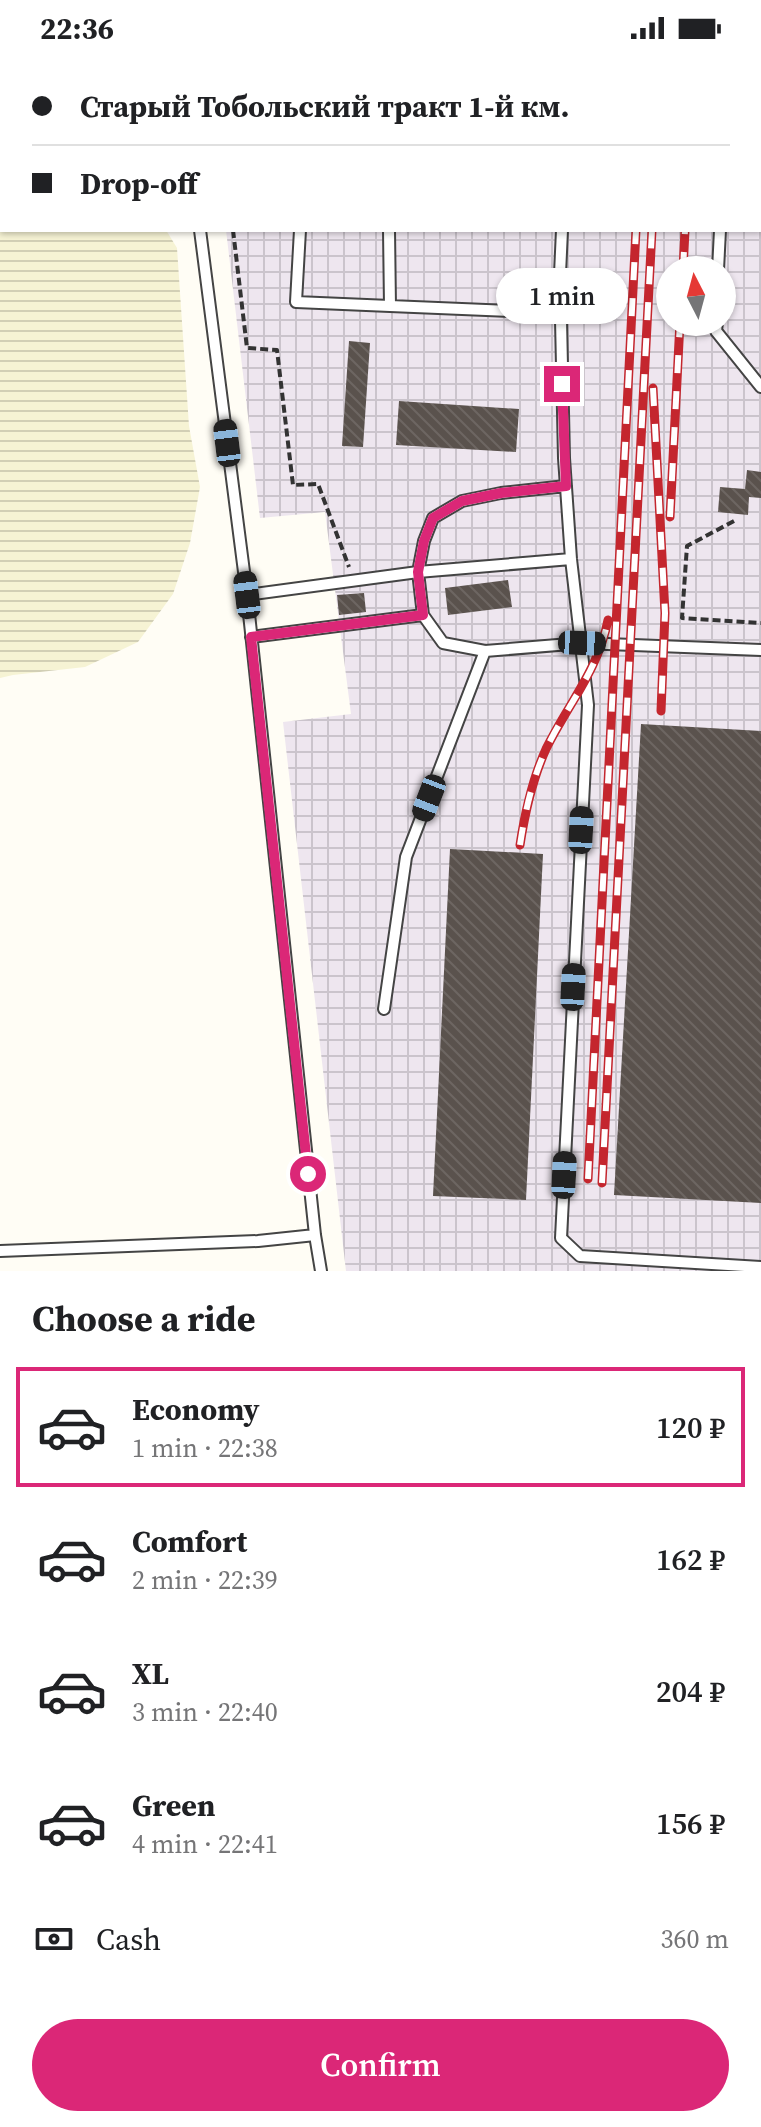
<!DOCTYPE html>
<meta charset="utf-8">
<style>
:root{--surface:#fff;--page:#f2f2f2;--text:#202124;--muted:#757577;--line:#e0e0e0;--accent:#db2777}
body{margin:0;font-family:"Source Serif 4",serif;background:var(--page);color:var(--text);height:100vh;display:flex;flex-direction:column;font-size:30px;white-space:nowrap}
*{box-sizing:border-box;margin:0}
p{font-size:26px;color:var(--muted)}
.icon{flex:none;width:44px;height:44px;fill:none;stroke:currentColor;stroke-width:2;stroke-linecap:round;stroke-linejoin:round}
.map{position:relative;height:1215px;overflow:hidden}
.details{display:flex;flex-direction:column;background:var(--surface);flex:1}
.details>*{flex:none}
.banner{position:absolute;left:0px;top:0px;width:762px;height:176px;box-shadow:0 2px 6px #0004;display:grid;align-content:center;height:176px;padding:0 32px;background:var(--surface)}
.needle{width:52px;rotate:354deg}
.fabs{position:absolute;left:656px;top:200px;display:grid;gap:16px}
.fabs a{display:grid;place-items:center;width:80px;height:80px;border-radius:50%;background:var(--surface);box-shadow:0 2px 6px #0004;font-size:40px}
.end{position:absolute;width:36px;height:36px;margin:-18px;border:10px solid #db2777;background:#fff;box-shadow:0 0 0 4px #fff}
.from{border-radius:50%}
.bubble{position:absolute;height:56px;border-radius:28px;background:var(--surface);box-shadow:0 2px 6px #0004;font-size:26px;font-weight:600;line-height:56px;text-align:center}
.car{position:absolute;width:24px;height:48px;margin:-24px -12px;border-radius:10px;box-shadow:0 0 6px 2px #0007;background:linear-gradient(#222 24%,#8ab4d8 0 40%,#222 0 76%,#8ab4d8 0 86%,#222 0)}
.banner b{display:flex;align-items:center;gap:28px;height:76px;font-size:30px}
.banner b+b{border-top:2px solid var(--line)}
.banner i{width:20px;height:20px;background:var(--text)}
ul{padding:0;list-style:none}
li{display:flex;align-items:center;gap:24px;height:120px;margin:0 16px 12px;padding:0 16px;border:4px solid transparent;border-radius:0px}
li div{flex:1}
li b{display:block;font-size:30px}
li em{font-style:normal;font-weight:600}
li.selected{border-color:var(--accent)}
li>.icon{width:72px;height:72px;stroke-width:1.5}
h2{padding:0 32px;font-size:36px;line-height:96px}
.pay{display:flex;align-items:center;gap:20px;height:88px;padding:0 32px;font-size:30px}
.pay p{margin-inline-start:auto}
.button{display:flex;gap:16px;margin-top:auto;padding:16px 32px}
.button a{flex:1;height:92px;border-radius:48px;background:var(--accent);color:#fff;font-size:32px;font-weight:600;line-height:92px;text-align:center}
.status{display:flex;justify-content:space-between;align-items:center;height:56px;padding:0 40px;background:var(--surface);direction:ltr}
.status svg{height:22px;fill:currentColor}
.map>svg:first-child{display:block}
.industrial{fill:url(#industrial-grid);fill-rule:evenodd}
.farmland{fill:url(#farmland-rules)}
.building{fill:url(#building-back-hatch)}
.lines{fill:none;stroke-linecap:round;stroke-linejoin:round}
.lane-casing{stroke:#444;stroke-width:14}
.path{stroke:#333;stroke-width:4;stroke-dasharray:8 4;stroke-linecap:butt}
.lane{stroke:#fff;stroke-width:10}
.rail-casing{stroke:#c4262e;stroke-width:9}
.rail{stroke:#fff;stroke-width:6;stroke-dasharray:18;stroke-linecap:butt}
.route{stroke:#db2777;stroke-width:10}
</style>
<div class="status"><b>22:36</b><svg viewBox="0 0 49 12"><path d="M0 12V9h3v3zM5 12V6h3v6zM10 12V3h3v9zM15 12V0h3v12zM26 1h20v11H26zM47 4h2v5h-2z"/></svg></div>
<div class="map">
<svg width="761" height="1215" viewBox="0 0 761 1215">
<defs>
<pattern id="industrial-grid" width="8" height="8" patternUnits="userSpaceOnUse" patternTransform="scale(2)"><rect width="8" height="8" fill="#eee6ef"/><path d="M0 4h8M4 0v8" fill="none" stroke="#cbc4cc"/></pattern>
<pattern id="farmland-rules" width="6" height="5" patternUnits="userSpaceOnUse" patternTransform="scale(2)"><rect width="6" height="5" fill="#f6f3d4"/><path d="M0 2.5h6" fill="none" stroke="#d2cfb5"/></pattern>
<pattern id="building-back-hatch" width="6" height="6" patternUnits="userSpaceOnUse" patternTransform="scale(2)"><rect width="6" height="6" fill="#5a524d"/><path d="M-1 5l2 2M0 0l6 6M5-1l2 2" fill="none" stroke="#6d6662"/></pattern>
</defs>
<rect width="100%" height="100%" fill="#fffdf5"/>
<path class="industrial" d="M205 0H761V1215H346L283 666 351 658 325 456 260 462 226 174H760V2H205ZM670 214H722V266H670Z"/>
<path class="farmland" d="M0 44H2V174H166L177 192 189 370 200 431 190 487 173 538 138 586 85 611 13 619 0 622Z"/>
<path class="building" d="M349 285 370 287 363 391 342 390Z
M399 345 519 353 516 396 396 389Z
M747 414 761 416V442L749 441 748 459 718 456 720 431 745 433Z
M508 524 512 551 448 559 445 532Z
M364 537 366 556 339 559 337 539Z
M641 668 761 675V1147L614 1139Z
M450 793 543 798 526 1144 433 1140Z"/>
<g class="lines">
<defs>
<path id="lane" d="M178 0V2
M309 0V2
M385 0V2
M570 2V0
M737 2 738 0
M200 174 247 539 315 1179 321 1215
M300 174 296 246 390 250
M389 174 390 250 561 257
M562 174 560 218 564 402 571 503 588 649 561 1182 580 1200 761 1211
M718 214 720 174
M717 266 716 275 761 331
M566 430 501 437 462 445 433 462 424 485 418 516 423 559 443 587 485 595 582 587 761 594
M247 539 418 516 571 503
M251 581 423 559
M384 953 406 801 485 595
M0 1195 258 1185 315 1179"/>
</defs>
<use href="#lane" class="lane-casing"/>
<path class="path" d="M212 0 213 2
M233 174 247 292 277 294 293 429 318 428 349 511
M734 465 687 490 682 562 761 567"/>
<use href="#lane" class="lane"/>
<defs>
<path id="rail" d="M657 2V0
M693 2V0
M683 214 685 174
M653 332 665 557 661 655
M670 461 680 266
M520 789C525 756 532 724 546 693 568 648 598 615 608 564
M588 1123 636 174
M602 1127 652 174"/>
</defs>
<use href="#rail" class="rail-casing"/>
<use href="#rail" class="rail"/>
</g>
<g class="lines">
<path class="route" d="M308 1118 251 581 423 559 418 516 424 485 433 462 462 445 501 437 566 430 562 328"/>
</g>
</svg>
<div class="fabs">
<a><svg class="needle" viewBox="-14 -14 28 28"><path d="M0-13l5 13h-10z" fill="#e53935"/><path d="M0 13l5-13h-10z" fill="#757577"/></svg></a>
</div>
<i class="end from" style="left:308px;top:1118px"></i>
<i class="end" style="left:562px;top:328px"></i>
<div class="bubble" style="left:496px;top:212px;width:132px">1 min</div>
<i class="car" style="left:227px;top:387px;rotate:353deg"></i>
<i class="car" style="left:247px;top:539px;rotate:353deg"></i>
<i class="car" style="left:582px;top:587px;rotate:92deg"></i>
<i class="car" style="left:429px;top:742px;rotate:201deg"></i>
<i class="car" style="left:581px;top:774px;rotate:3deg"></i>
<i class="car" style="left:573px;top:931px;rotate:3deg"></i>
<i class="car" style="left:564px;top:1119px;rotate:3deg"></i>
<div class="banner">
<b><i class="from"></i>Старый Тобольский тракт 1-й км.</b>
<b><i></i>Drop-off</b>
</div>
</div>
<section class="details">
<h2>Choose a ride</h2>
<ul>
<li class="selected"><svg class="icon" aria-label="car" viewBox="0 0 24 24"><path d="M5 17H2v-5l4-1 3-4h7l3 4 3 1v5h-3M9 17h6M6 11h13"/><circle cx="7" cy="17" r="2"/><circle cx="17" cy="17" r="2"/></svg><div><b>Economy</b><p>1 min · 22:38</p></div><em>120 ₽</em></li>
<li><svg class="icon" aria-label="car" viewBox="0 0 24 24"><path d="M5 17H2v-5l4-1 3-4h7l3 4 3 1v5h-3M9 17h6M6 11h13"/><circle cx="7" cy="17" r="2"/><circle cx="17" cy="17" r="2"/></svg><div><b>Comfort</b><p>2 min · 22:39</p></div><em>162 ₽</em></li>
<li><svg class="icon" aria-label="car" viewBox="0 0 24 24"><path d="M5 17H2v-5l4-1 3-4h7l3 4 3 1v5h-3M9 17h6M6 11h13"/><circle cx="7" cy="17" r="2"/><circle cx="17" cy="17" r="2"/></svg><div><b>XL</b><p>3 min · 22:40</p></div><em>204 ₽</em></li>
<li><svg class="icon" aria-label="car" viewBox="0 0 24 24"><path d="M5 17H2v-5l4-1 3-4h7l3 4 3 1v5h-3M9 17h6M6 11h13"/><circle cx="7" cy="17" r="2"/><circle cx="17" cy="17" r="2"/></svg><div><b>Green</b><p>4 min · 22:41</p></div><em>156 ₽</em></li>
</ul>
<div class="pay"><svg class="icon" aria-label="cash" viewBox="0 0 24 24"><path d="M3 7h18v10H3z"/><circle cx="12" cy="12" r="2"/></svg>Cash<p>360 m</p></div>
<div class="button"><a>Confirm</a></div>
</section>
